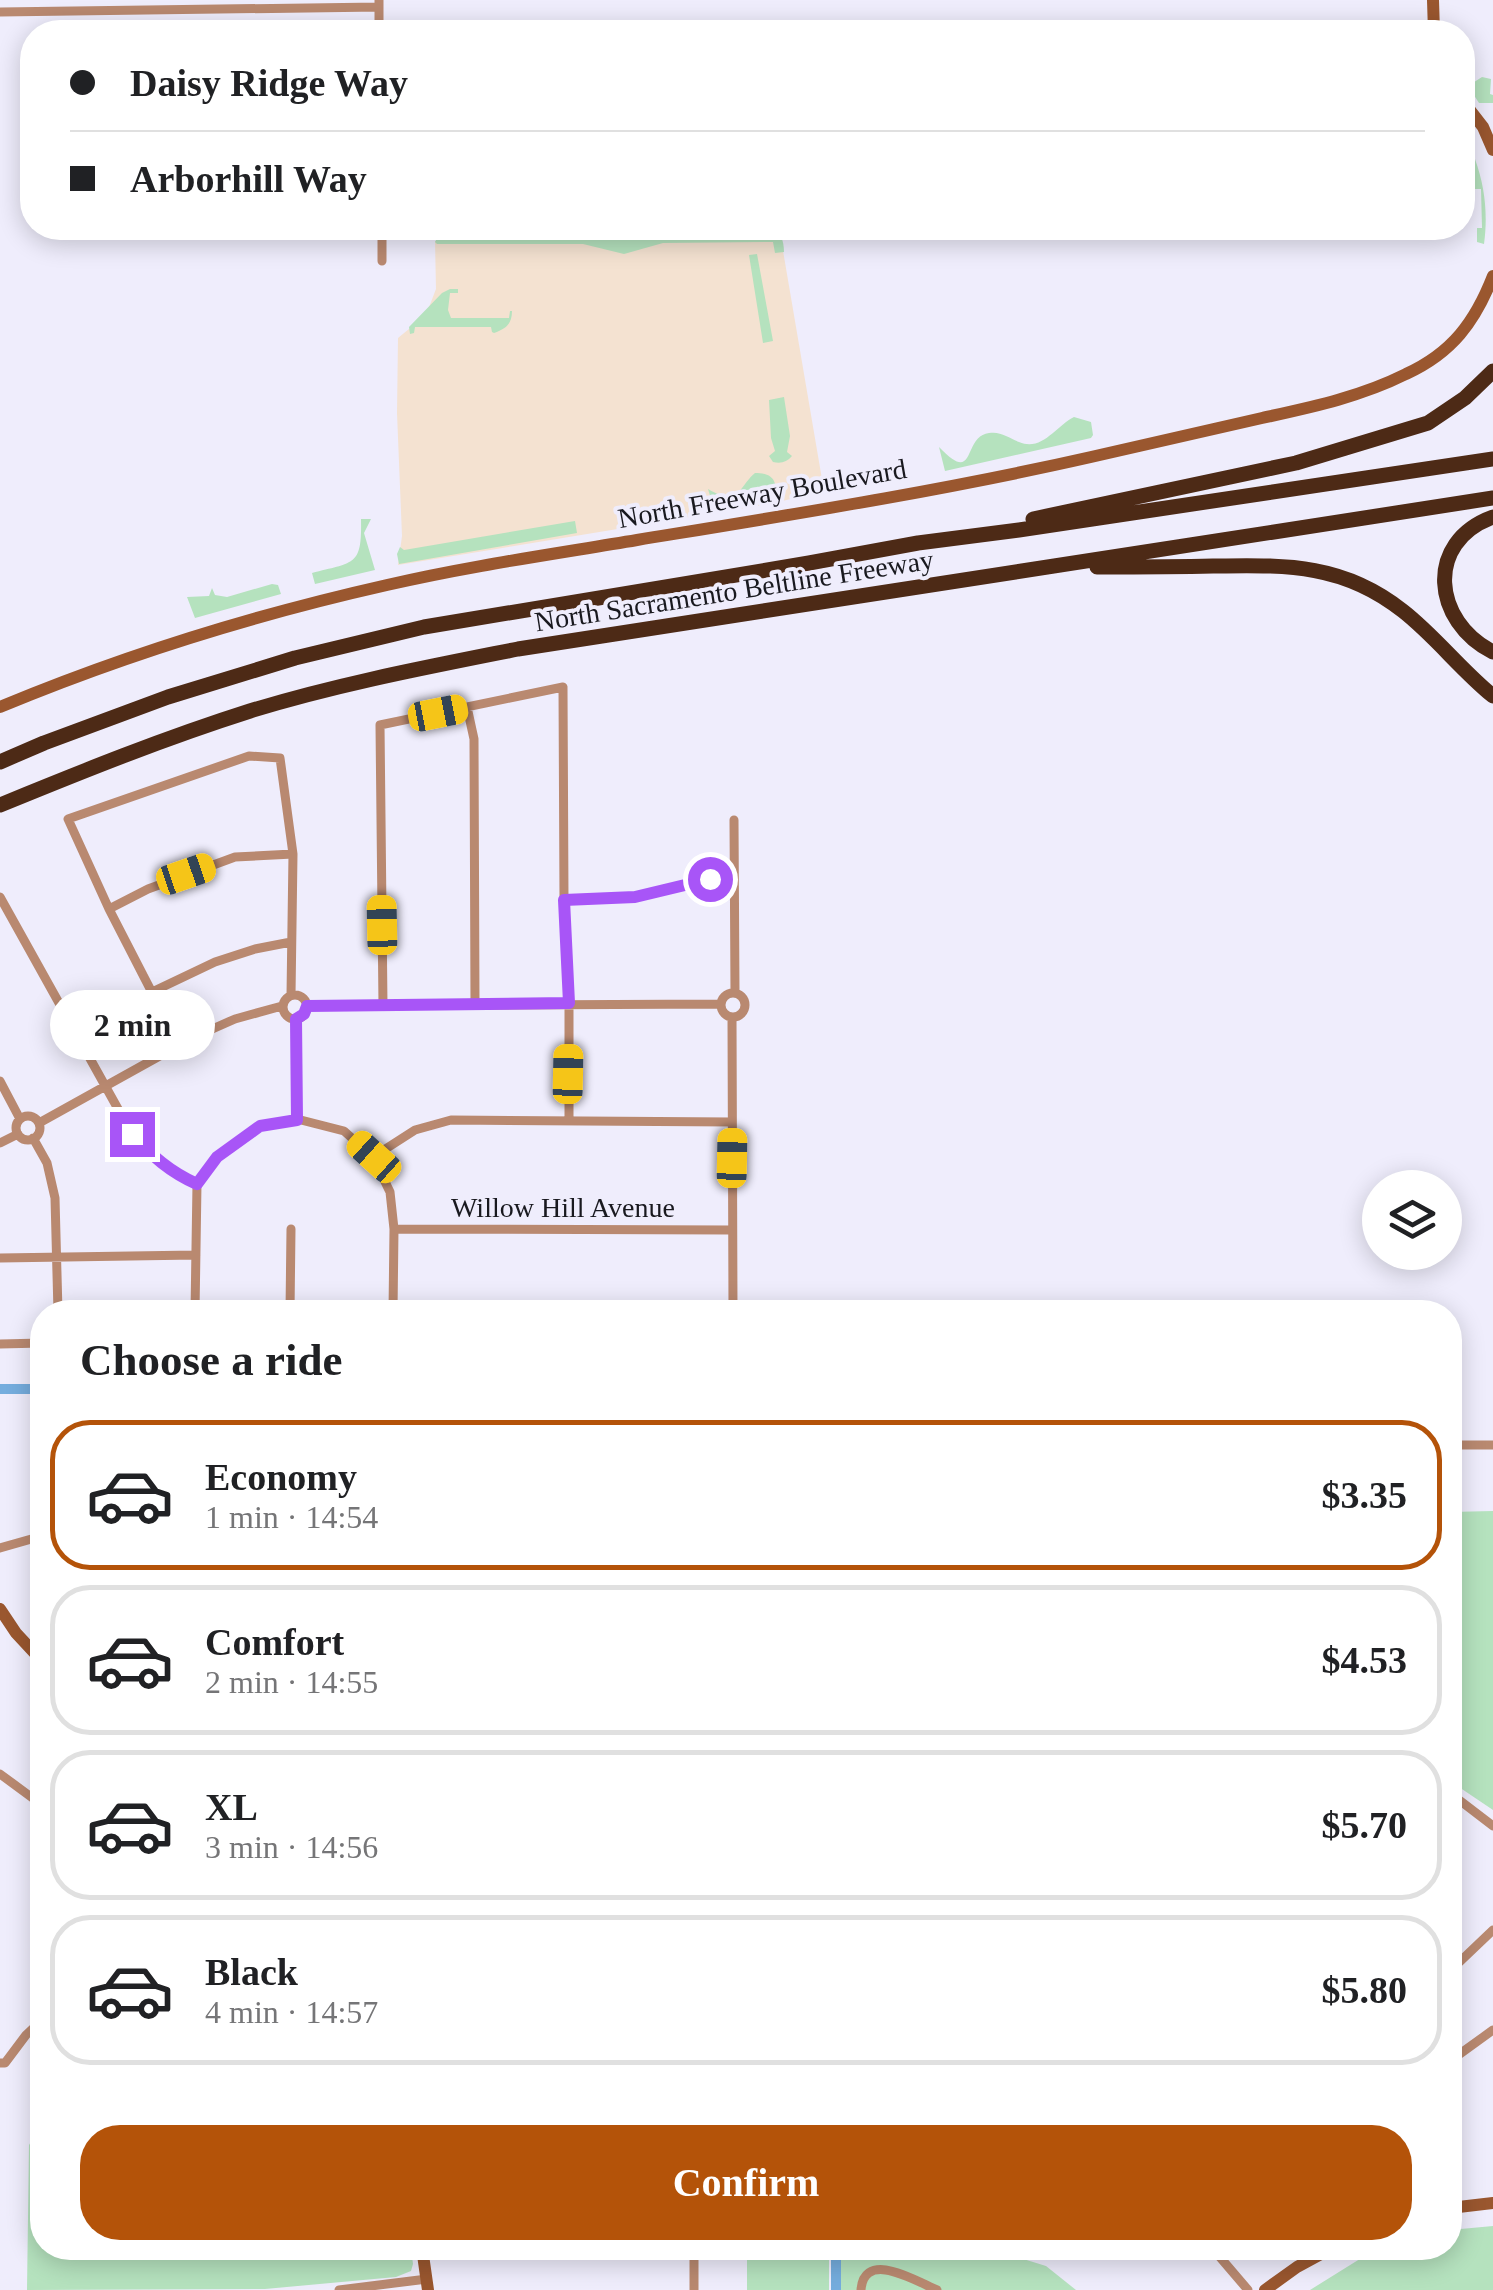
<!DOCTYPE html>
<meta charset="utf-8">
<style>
:root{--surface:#fff;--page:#f6f6f6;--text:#202124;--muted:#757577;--line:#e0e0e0;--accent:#b45309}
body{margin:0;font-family:Georgia,serif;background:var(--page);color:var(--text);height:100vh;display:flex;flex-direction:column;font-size:38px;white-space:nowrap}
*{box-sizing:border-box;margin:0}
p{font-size:32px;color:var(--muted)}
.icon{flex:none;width:55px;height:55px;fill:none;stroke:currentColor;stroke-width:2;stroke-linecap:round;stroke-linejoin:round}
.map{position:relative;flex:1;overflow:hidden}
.sheet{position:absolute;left:30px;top:1300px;width:1432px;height:960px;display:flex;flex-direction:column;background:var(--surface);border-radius:40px;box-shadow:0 5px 25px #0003}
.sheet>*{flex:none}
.top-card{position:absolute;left:20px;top:20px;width:1455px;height:220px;border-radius:40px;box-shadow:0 5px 25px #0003;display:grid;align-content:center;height:220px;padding:0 50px;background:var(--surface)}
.fabs{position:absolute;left:1362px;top:1170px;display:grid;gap:20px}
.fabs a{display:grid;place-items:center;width:100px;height:100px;border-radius:50%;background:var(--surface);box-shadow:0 5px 25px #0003;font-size:50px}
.end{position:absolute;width:45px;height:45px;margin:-22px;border:12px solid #a855f7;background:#fff;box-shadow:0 0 0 5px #fff}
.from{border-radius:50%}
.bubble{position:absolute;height:70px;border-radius:35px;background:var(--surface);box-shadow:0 5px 25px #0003;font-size:32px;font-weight:600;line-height:70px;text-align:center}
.car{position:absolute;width:30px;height:60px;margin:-30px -15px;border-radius:12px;box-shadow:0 0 8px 2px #0007;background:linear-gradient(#f5c518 24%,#345 0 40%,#f5c518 0 76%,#345 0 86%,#f5c518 0)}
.top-card b{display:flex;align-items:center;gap:35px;height:95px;font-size:38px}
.top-card b+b{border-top:2px solid var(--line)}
.top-card i{width:25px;height:25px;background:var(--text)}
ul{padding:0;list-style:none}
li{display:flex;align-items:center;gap:30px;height:150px;margin:0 20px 15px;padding:0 30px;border:5px solid var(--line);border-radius:40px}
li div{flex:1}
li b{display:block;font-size:38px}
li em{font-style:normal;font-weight:600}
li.current{border-color:var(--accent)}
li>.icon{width:90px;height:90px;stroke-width:1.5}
h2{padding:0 50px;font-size:45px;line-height:120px}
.button{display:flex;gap:20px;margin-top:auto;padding:20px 50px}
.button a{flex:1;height:115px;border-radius:40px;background:var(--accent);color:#fff;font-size:40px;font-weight:600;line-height:115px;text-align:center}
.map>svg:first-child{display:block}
.commercial{fill:#f4e2d1}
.green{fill:#b5e2be}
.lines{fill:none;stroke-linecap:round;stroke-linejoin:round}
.canal{stroke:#75adde;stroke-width:10}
.street{stroke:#b98970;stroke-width:9}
.secondary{stroke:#9a572f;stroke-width:12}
.highway{stroke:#4d2a16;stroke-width:15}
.route{stroke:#a855f7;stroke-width:12}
.labels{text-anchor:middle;stroke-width:8;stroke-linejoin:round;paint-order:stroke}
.street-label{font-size:28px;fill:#19191f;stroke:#efedfc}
</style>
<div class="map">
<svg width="1493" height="2290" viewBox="0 0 1493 2290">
<rect width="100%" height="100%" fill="#efedfc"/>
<path class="commercial" d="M781 239 824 491 770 504 398 565 402 536 397 413 398 338 426 315 436 289 435 241Z"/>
<path class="green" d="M352 24 360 28 362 32H86V26Z
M1482 77 1491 79 1490 94 1493 95V103H1479L1468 86Z
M1475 159C1485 187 1488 214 1484 244L1477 242V228H1482L1481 189H1474L1468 162Z
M769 228C781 231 784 241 784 252L775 253 773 242 663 243 624 254 583 244H437L435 242 441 231 446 230 447 237 762 236V229Z
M757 254 773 341 763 343 749 255Z
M450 289H458V293H450L448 310 451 318H509L510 311H512C512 324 506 329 494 333L492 332 491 327H415L414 333 410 334 409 327 442 293Z
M784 397 790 436 787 452 792 456C787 462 781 464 773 462L769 456 775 451 771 438 769 400Z
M1074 417 1091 422 1093 435 1091 438 945 471 939 447C977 487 962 436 989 433 1001 431 1009 438 1019 442 1042 452 1056 426 1074 417Z
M755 473C777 473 776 484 777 502L715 512 708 489C741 508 737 488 755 473Z
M361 519H371L364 533 375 570 315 584 312 573C355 562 362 566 361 519Z
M575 521 577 533 399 564 397 554 400 547 404 550Z
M272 584 278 585 281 594 195 618 187 597 209 596 212 588 215 595 227 597Z
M1493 1511V1810L1450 1781V1512Z
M42 2124V2248H411L413 2264 411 2271 396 2277 265 2289 27 2290 29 2145Z
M1493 2226V2290H1310L1363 2257 1393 2248H1450V2230Z
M747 2248H829V2290H747Z
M839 2248H988L1046 2266 1076 2290H840Z"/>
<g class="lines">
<path class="canal" d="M0 1389H42
M836 2248V2290"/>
<path class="street" d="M379 0V32
M0 12 379 7
M382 228V261
M467 707 474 739 475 1004
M734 820 735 993
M0 897 132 1134C152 1156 170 1173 197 1184
M564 900 635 897 710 879H734
M109 909 148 889 235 857 293 854
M152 992 215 962 255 949 291 942
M721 1005a12 12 0 1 1 24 0a12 12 0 1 1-24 0Z
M283 1007a12 12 0 1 1 24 0a12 12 0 1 1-24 0Z
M383 1005 380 725 563 687 564 900 569 1003V1121
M307 1006 721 1004
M732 1017 733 1312
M296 1019 297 1119
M179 1045 109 909 68 819 249 756 280 758 293 854 291 995
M0 1081 20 1119
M16 1128a12 12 0 1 1 24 0a12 12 0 1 1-24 0Z
M39 1123 192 1038 235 1019 282 1006
M33 1138 47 1163 55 1198 58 1312
M0 1143 18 1134
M373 1157 415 1130 451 1120 732 1122
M394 1229 731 1230
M0 1258 196 1255
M195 1312 197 1184 217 1157 260 1126 297 1119 344 1131 373 1157 390 1192 394 1229 393 1312
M290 1312 291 1229
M0 1344 42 1343
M1450 1445H1493
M0 1548 42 1536
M0 1774 42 1805
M1450 1793 1493 1826
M1450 1971 1493 1930
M1450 2061 1493 2030
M0 2063H5L26 2035 42 2020
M694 2248V2290
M1207 2248 1219 2256 1248 2290
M339 2290 427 2279
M861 2290C864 2249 916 2281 937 2290"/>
<path class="secondary" d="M1433 0 1434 32
M1462 100 1483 127 1493 150
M0 707C125 655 254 615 387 585 469 566 554 554 637 540 789 515 941 491 1091 457 1148 444 1205 431 1262 418 1312 407 1360 397 1406 374 1452 353 1475 322 1493 276
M0 1609 16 1633 42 1661
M1450 2208 1493 2203
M422 2248 428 2290
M1265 2290 1297 2267 1332 2248"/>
<path class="highway" d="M1493 517C1424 542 1433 622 1493 652
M1033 519 1296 463 1428 423 1465 398 1493 371
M1097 567C1135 567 1174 567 1213 566 1285 565 1343 563 1403 611 1435 636 1461 670 1493 696
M0 762 44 743 168 697 295 658 424 627 809 563 918 543 1019 530 1493 459
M0 805C83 771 165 738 250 711 338 684 428 667 518 649L1493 498"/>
</g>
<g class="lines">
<path class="route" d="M132 1134C152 1156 170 1172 197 1184L217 1157 260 1126 297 1120 296 1019 304 1014 307 1006 569 1003 564 900 635 897 710 879"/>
</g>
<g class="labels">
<g class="street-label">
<text transform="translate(762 493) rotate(-10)" y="10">North Freeway Boulevard</text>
<text transform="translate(734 590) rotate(-9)" y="10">North Sacramento Beltline Freeway</text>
<text x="563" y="1217">Willow Hill Avenue</text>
</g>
</g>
</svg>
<div class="fabs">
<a><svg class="icon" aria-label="layers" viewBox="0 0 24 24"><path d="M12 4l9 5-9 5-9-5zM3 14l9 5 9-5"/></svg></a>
</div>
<i class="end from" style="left:710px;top:879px"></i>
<i class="end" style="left:132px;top:1134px"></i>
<div class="bubble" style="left:50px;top:990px;width:165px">2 min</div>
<i class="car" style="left:438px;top:713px;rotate:79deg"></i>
<i class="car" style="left:186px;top:874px;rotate:71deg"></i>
<i class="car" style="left:382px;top:925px;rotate:359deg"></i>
<i class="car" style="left:568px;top:1074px;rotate:1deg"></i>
<i class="car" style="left:374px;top:1157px;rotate:312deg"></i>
<i class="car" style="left:732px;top:1158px;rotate:1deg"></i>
<div class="top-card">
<b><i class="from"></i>Daisy Ridge Way</b>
<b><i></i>Arborhill Way</b>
</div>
<section class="sheet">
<h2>Choose a ride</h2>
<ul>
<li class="current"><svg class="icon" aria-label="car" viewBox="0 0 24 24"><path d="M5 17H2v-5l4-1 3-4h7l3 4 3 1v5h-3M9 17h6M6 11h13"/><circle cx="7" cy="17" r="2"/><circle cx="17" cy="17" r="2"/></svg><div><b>Economy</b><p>1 min · 14:54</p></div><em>$3.35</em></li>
<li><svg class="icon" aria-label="car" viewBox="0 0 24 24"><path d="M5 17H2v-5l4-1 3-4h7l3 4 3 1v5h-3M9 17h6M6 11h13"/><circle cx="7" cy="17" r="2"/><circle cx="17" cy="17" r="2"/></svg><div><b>Comfort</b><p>2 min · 14:55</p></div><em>$4.53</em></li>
<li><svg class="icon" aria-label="car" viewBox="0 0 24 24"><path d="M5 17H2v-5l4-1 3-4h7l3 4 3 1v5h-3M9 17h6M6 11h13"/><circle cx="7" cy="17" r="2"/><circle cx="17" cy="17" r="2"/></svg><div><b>XL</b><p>3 min · 14:56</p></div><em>$5.70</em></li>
<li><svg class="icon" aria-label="car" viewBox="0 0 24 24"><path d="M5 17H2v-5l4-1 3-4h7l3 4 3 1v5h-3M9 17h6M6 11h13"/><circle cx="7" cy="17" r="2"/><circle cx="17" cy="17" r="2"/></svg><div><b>Black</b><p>4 min · 14:57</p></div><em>$5.80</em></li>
</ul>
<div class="button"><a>Confirm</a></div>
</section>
</div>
